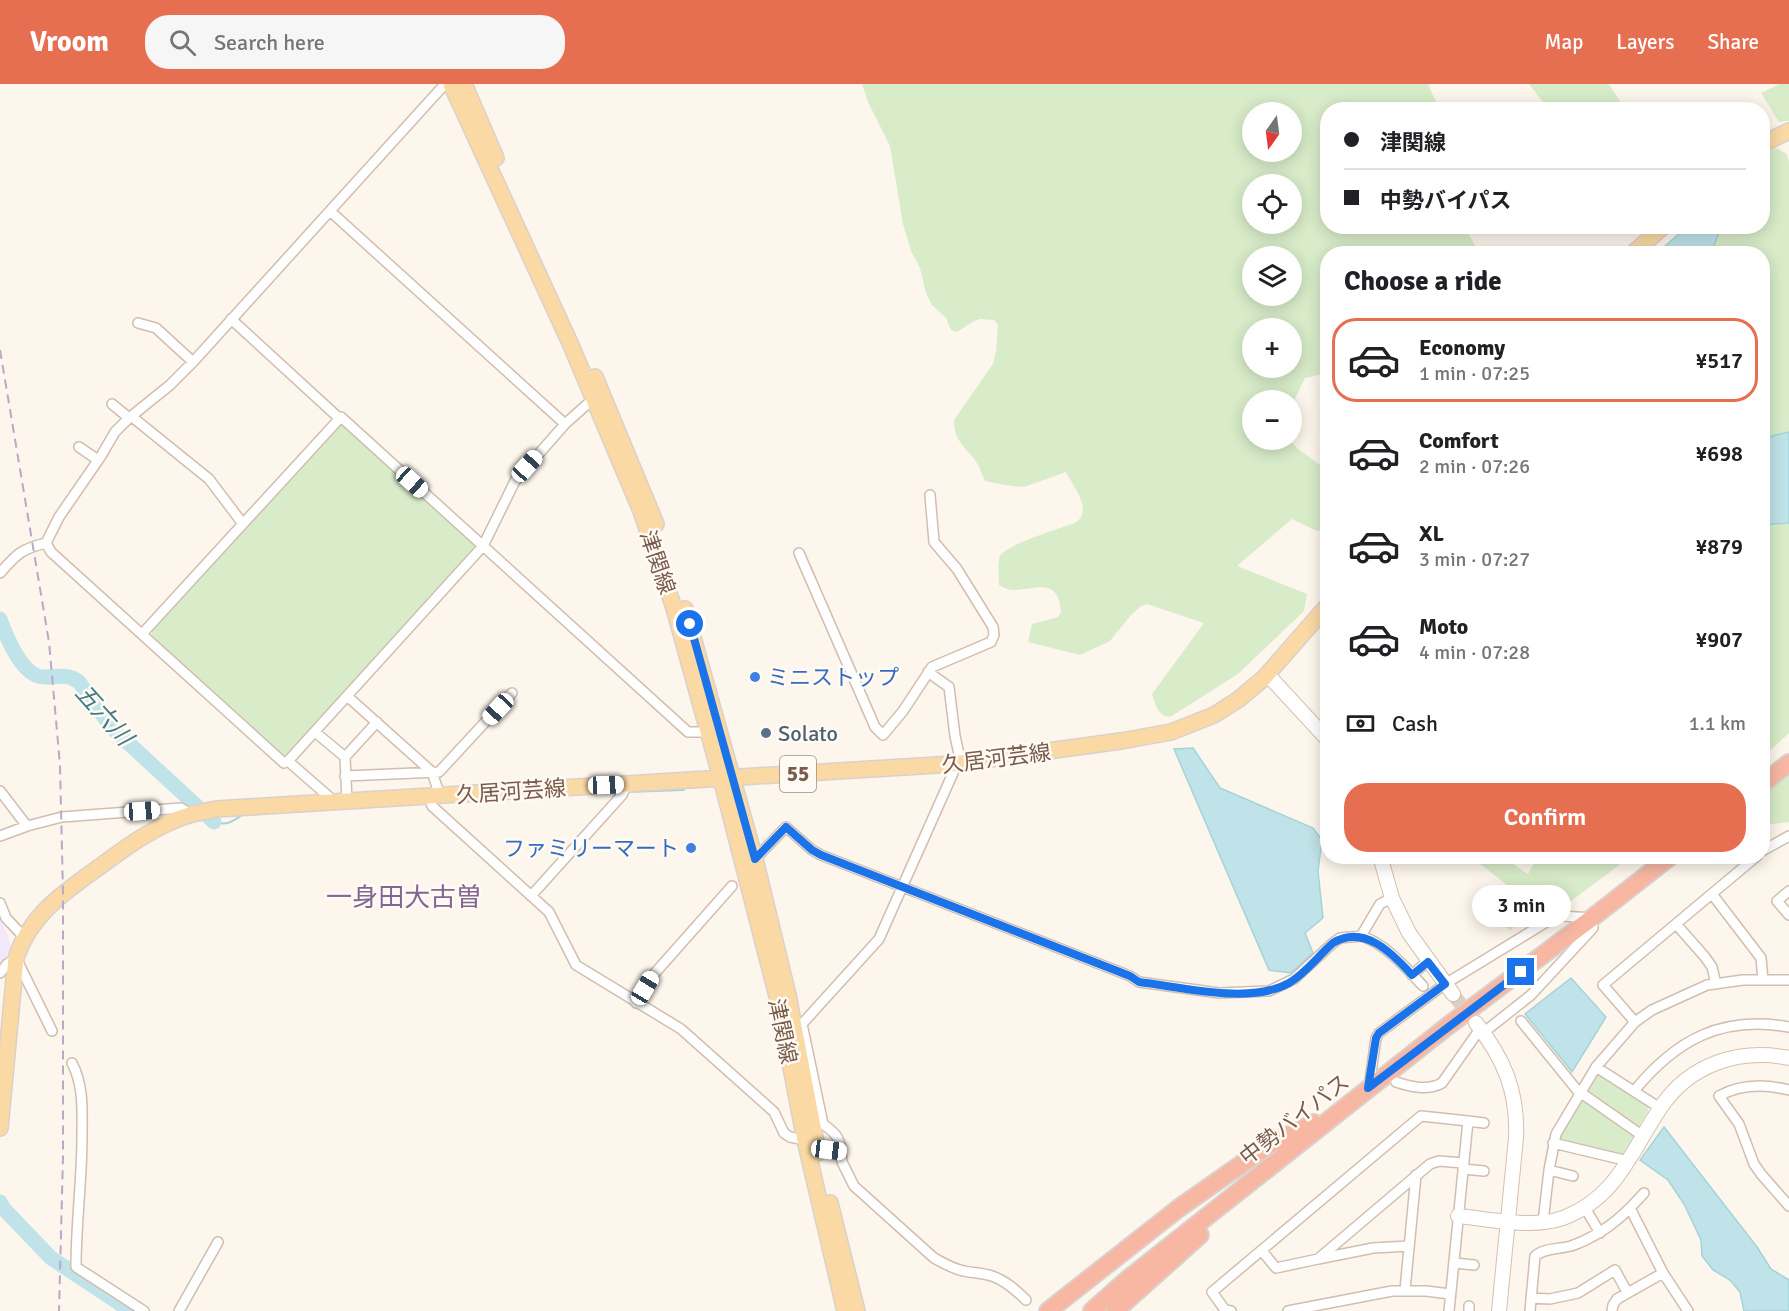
<!DOCTYPE html>
<meta charset="utf-8">
<style>
:root{--surface:#fff;--page:#f6f6f6;--text:#202124;--muted:#757577;--line:#e0e0e0;--accent:#e76f51}
body{margin:0;font-family:Signika,"Noto Sans JP",sans-serif;background:var(--page);color:var(--text);height:100vh;display:flex;flex-direction:column;font-size:22px;white-space:nowrap}
*{box-sizing:border-box;margin:0}
p{font-size:20px;color:var(--muted)}
.icon{flex:none;width:33px;height:33px;fill:none;stroke:currentColor;stroke-width:2;stroke-linecap:round;stroke-linejoin:round}
.map{position:relative;flex:1;overflow:hidden}
.panel{position:absolute;left:1320px;top:162px;width:450px;height:618px;display:flex;flex-direction:column;background:var(--surface);border-radius:24px;box-shadow:0 3px 15px #0003}
.panel>*{flex:none}
.guide{position:absolute;left:1320px;top:18px;width:450px;height:132px;border-radius:24px;box-shadow:0 3px 15px #0003;display:grid;align-content:center;height:132px;padding:0 24px;background:var(--surface)}
.needle{width:39px;rotate:194deg}
.fabs{position:absolute;left:1242px;top:18px;display:grid;gap:12px}
.fabs a{display:grid;place-items:center;width:60px;height:60px;border-radius:50%;background:var(--surface);box-shadow:0 3px 15px #0003;font-size:30px}
.end{position:absolute;width:27px;height:27px;margin:-14px;border:8px solid #1a73e8;background:#fff;box-shadow:0 0 0 3px #fff}
.from{border-radius:50%}
.bubble{position:absolute;height:42px;border-radius:21px;background:var(--surface);box-shadow:0 3px 15px #0003;font-size:20px;font-weight:600;line-height:42px;text-align:center}
.car{position:absolute;width:18px;height:36px;margin:-18px -9px;border-radius:8px;box-shadow:0 0 4px 2px #0007;background:linear-gradient(#fff 24%,#345 0 40%,#fff 0 76%,#345 0 86%,#fff 0)}
.guide b{display:flex;align-items:center;gap:21px;height:57px;font-size:22px}
.guide b+b{border-top:2px solid var(--line)}
.guide i{width:15px;height:15px;background:var(--text)}
ul{padding:0;list-style:none}
li{display:flex;align-items:center;gap:18px;height:84px;margin:0 12px 9px;padding:0 12px;border:3px solid transparent;border-radius:24px}
li div{flex:1}
li b{display:block;font-size:22px}
li em{font-style:normal;font-weight:600}
li.on{border-color:var(--accent)}
li>.icon{width:54px;height:54px;stroke-width:1.5}
h2{padding:0 24px;font-size:27px;line-height:72px}
.pay{display:flex;align-items:center;gap:15px;height:66px;padding:0 24px;font-size:22px}
.pay p{margin-inline-start:auto}
.primary-button{display:flex;gap:12px;margin-top:auto;padding:12px 24px}
.primary-button a{flex:1;height:69px;border-radius:24px;background:var(--accent);color:#fff;font-size:24px;font-weight:600;line-height:69px;text-align:center}
header{display:flex;align-items:center;gap:36px;box-sizing:border-box;height:84px;padding:0 30px;background:var(--accent);color:#fff}
header strong{font-size:28px}
nav{display:flex;gap:33px;margin-inline-start:auto;font-size:21px}
.search{width:420px;height:54px;background:var(--page);display:flex;align-items:center;gap:15px;box-sizing:border-box;padding:0 21px;border-radius:24px;color:var(--muted);font-size:22px}
.map>svg:first-child{display:block}
.education{fill:#f3e8fa}
.green{fill:#d8ecc9;fill-rule:evenodd}
.water{fill:#bfe3e8;stroke:#a5d3da;stroke-width:1.5}
.lines{fill:none;stroke-linecap:round;stroke-linejoin:round}
.stream{stroke:#a5d3da;stroke-width:2}
.river{stroke:#bfe3e8;stroke-width:15}
.secondary-tunnel{stroke:#dcd0c4;stroke-width:14;stroke-dasharray:14 7;stroke-linecap:butt}
.street-casing{stroke:#d1beb0;stroke-width:12}
.secondary-casing{stroke:#d6c0b0;stroke-width:16}
.primary-casing{stroke:#dad1cd;stroke-width:18}
.highway-casing{stroke:#dad1cd;stroke-width:20}
.street{stroke:#fff;stroke-width:9}
.secondary{stroke:#fff;stroke-width:14}
.primary{stroke:#fbd9a5;stroke-width:15}
.highway{stroke:#f7b7a3;stroke-width:16}
.rail{stroke:#b9a8c9;stroke-width:2;stroke-dasharray:9 6;stroke-linecap:butt}
.route{stroke:#1a73e8;stroke-width:8}
.shop-dot{fill:#3f7fe0;stroke:#fffaf3;stroke-width:2}
.service-dot{fill:#5c6f8a;stroke:#fffaf3;stroke-width:2}
.labels{text-anchor:middle;stroke-width:5;stroke-linejoin:round;paint-order:stroke}
.shield{fill:#fffaf3;stroke:#a28b7f;stroke-width:1.5}
.shield-label{font-size:21px;font-weight:bold;fill:#7a5c4d}
.street-label{font-size:22px;fill:#7a5c4d;stroke:#fffaf3}
.shop-label{font-size:22px;fill:#366cbe;stroke:#fffaf3;text-anchor:start}
.service-label{font-size:22px;fill:#4e5e75;stroke:#fffaf3;text-anchor:start}
.water-label{font-size:24px;font-style:italic;fill:#437c86;stroke:#fffaf3}
.quarter-label{font-size:26px;fill:#846695;stroke:#fffaf3}
</style>
<header>
<strong>Vroom</strong>
<div class="search"><svg class="icon" aria-label="search" viewBox="0 0 24 24"><circle cx="10" cy="10" r="6"/><path d="M15 15l6 6"/></svg>Search here</div>
<nav><a>Map</a><a>Layers</a><a>Share</a></nav>
</header>
<div class="map">
<svg width="1789" height="1227" viewBox="0 0 1789 1227">
<rect width="100%" height="100%" fill="#fdf6ec"/>
<path class="education" d="M0 835 8 851 11 863 0 882Z"/>
<path class="green" d="M862 0H1428L1439 25 1328 26V142L1467 143 1466 145 1479 169 1328 170 1327 289 1305 294 1292 321V316H1252V356H1290L1297 364 1327 386V441L1325 446 1317 447 1292 435 1237 482 1307 510 1304 527 1238 590 1170 633C1157 631 1156 622 1152 610L1204 539 1147 520 1141 522 1131 531 1110 557 1080 571 1028 558 1032 540 1058 533 1061 528C1058 492 1036 506 1013 506 1008 506 1003 503 999 501 999 493 997 480 1000 472 1005 461 1061 444 1075 439 1094 427 1073 402 1066 388L1024 403 1004 401 985 397C982 391 980 384 977 379 967 364 953 357 954 336L993 280 996 267 998 241 994 236 980 235 974 237 957 248 951 246 946 234 932 221 926 209 920 184 911 167 903 140 890 62 868 18ZM1252 28H1292V68H1252ZM1252 100H1292V140H1252ZM1252 172H1292V212H1252ZM1252 244H1292V284H1252Z
M1529 0H1609L1625 25H1548Z
M1780 0H1789V37L1779 38 1761 9Z
M1776 64 1787 70 1789 78V348L1772 352 1763 357 1762 170H1711L1718 151 1714 143 1762 142 1763 68Z
M342 341 475 461V464L288 670 282 671 152 553V546L337 343Z
M1789 439V649L1763 673V443L1772 440Z
M1789 689V738L1763 741V711Z
M1471 773H1503L1528 790 1537 773H1630L1571 817 1545 820 1510 846 1505 843V829L1512 805Z
M1601 991 1648 1021V1027L1624 1069 1618 1071 1562 1057 1559 1052 1594 992Z"/>
<path class="water" d="M1687 143H1714L1718 151 1711 169H1657Z
M1789 348V439L1772 440 1763 443V357L1772 352Z
M1193 664 1220 704 1313 744 1322 756 1318 787 1323 834 1305 849 1313 869 1291 889 1269 886 1174 665Z
M1571 894 1606 933 1572 988 1525 930Z
M1664 1043 1757 1163 1771 1185 1789 1196V1227H1744L1740 1208 1730 1196 1713 1186 1702 1172 1701 1156 1684 1120 1668 1096 1640 1076Z"/>
<g class="lines">
<path class="stream" d="M627 708 684 706
M214 738C229 742 232 737 244 730"/>
<path class="river" d="M0 535C6 552 22 592 43 593 58 594 65 588 79 598L111 643 214 738
M0 1118 4 1125 51 1174 131 1227"/>
<path class="secondary-tunnel" d="M1453 910 1472 935"/>
<defs>
<path id="street" d="M330 127 565 340 593 315
M231 235 340 335
M138 239 156 244 193 278
M112 320 129 334
M131 332 209 395 243 440
M79 363 98 376
M46 459 51 468 284 679 288 677 335 718
M799 469 875 643 883 651 903 627 932 583 991 558 994 551 993 543 957 485 934 458 930 411
M0 489C17 470 21 465 46 459L59 433 101 372 115 348 129 334 170 301 193 278 445 0
M142 550 341 333 688 648H708
M928 588 949 603 955 652 961 679
M347 612 432 688 440 712
M315 648 345 673 347 718
M345 673 377 638
M288 677 483 462 515 397 565 340
M345 692 439 688 512 609
M0 707 27 742
M429 713 432 722 549 828 576 881 681 945 774 1028 784 1049 790 1053 805 1056 817 1064 841 1067C840 1053 834 1048 823 1040L802 940 879 855 953 689V680
M0 752 27 742 62 733 181 724 190 730
M1762 767 1789 752
M755 775 786 743 812 766 821 771 1130 892 1139 898 1219 909 1269 907 1294 895 1333 859 1340 854 1361 852 1380 820 1392 814
M1789 807 1777 817 1789 831
M1712 810 1761 874 1763 896
M531 812 622 711 627 700
M0 819 6 834 24 853
M1676 840 1705 873 1712 883 1716 900
M1361 852C1385 859 1406 884 1423 902
M0 889 7 880 16 874 52 947
M1412 891 1428 877
M636 919 655 889 732 802
M1521 937 1577 1006 1637 1048
M1635 938 1603 901 1757 772
M72 979C84 1002 82 1027 82 1052 82 1096 76 1139 76 1183L144 1227
M1596 983 1660 1024
M1396 998C1411 1003 1428 1007 1442 999L1480 945
M1369 1003 1376 954 1379 949 1445 900 1553 834 1562 832 1592 834 1593 844 1531 911 1483 949
M1789 1006C1765 1000 1741 1000 1719 1012L1739 1040 1754 1080 1761 1090 1789 1122
M1634 1007C1676 956 1721 931 1789 943
M1468 1037 1484 1039
M1553 1059 1628 1077
M841 1067 842 1078 854 1102 934 1174C943 1179 953 1185 964 1187 973 1189 983 1189 992 1192 1006 1197 1016 1206 1026 1216
M1463 1085 1484 1087
M1549 1086 1573 1092
M1585 1124 1600 1149
M1630 1124 1644 1109
M1543 1138 1549 1086 1556 1050 1596 983 1635 938 1652 926 1707 901 1743 896H1789
M1409 1162 1373 1164 1318 1175 1430 1080 1439 1077 1463 1079
M1262 1167 1276 1184 1318 1175
M1454 1179 1474 1181
M1405 1206 1416 1091
M1531 1214 1550 1215 1578 1209 1615 1186 1627 1208
M179 1227 218 1158
M1231 1227 1225 1226 1212 1208 1421 1032 1468 1037 1449 1227
M1288 1227 1392 1207H1426L1450 1210
M1469 1227V1222
M1530 1227 1535 1172C1544 1164 1560 1165 1571 1162 1594 1154 1613 1141 1630 1124L1663 1189 1688 1227
M1612 1227 1613 1221 1617 1215 1663 1189"/>
<path id="secondary" d="M1267 590 1328 656
M1380 772 1392 814 1409 849 1453 910
M1476 939C1504 975 1518 1007 1516 1054L1499 1227
M1458 1132C1490 1135 1532 1145 1563 1134 1617 1114 1631 1067 1661 1023 1690 980 1739 964 1789 974"/>
<path id="primary" d="M451 0 570 259 641 427 674 524 721 694 778 916 805 1056 845 1227
M464 0 496 74
M1762 60 1789 47
M1632 170 1664 142
M595 293 656 440
M685 525 755 775 788 911 818 1069
M0 1044 16 874C31 829 66 807 102 781 125 764 147 748 173 737 187 730 202 728 217 725L953 680 1121 657 1171 648 1214 631 1239 615 1264 594 1328 521
M830 1119 857 1227"/>
<path id="highway" d="M1762 700 1789 679
M1048 1227 1179 1124 1269 1061 1314 1039
M1092 1227 1128 1195 1449 941 1592 834 1671 772
M1115 1227 1200 1151"/>
</defs>
<use href="#street" class="street-casing"/>
<use href="#secondary" class="secondary-casing"/>
<use href="#primary" class="primary-casing"/>
<use href="#highway" class="highway-casing"/>
<use href="#street" class="street"/>
<use href="#secondary" class="secondary"/>
<use href="#primary" class="primary"/>
<use href="#highway" class="highway"/>
<path class="rail" d="M0 266 49 558 60 681 63 809V1072L59 1227"/>
</g>
<g class="lines">
<path class="route" d="M690 540 755 775 786 743 812 766 821 771 1130 892 1139 898C1182 903 1250 921 1289 899 1306 889 1318 872 1333 859 1364 840 1392 869 1412 891L1428 878 1445 900 1379 949 1376 954 1368 1004 1521 888"/>
</g>
<g class="shop-dot">
<circle cx="755" cy="593" r="6"/>
<circle cx="691" cy="764" r="6"/>
</g>
<circle class="service-dot" cx="766" cy="649" r="6"/>
<g class="labels">
<rect class="shield" x="780" y="672" width="36" height="36" rx="4.5"/>
<g class="shield-label">
<text x="798" y="697">55</text>
</g>
<g class="street-label">
<text transform="translate(658 478) rotate(71)" y="8">津関線</text>
<text transform="translate(996 674) rotate(-7)" y="8">久居河芸線</text>
<text transform="translate(511 707) rotate(-4)" y="8">久居河芸線</text>
<text transform="translate(783 947) rotate(78)" y="8">津関線</text>
<text transform="translate(1294 1035) rotate(-38)" y="8">中勢バイパス</text>
</g>
<g class="shop-label">
<text x="767" y="601">ミニストップ</text>
<text x="679" y="772" text-anchor="end">ファミリーマート</text>
</g>
<g class="service-label">
<text x="778" y="657">Solato</text>
</g>
<g class="water-label">
<text transform="translate(104 631) rotate(48)" y="8">五六川</text>
</g>
<g class="quarter-label">
<text x="404" y="822">一身田大古曽</text>
</g>
</g>
</svg>
<div class="fabs">
<a><svg class="needle" viewBox="-14 -14 28 28"><path d="M0-13l5 13h-10z" fill="#e53935"/><path d="M0 13l5-13h-10z" fill="#757577"/></svg></a>
<a><svg class="icon" aria-label="locate" viewBox="0 0 24 24"><circle cx="12" cy="12" r="6"/><path d="M12 2v4M12 18v4M2 12h4M18 12h4"/></svg></a>
<a><svg class="icon" aria-label="layers" viewBox="0 0 24 24"><path d="M12 4l9 5-9 5-9-5zM3 14l9 5 9-5"/></svg></a>
<a>+</a>
<a>−</a>
</div>
<i class="end from" style="left:690px;top:540px"></i>
<i class="end" style="left:1521px;top:888px"></i>
<div class="bubble" style="left:1472px;top:801px;width:99px">3 min</div>
<i class="car" style="left:527px;top:382px;rotate:42deg"></i>
<i class="car" style="left:412px;top:398px;rotate:132deg"></i>
<i class="car" style="left:498px;top:625px;rotate:223deg"></i>
<i class="car" style="left:606px;top:701px;rotate:88deg"></i>
<i class="car" style="left:142px;top:727px;rotate:86deg"></i>
<i class="car" style="left:645px;top:904px;rotate:31deg"></i>
<i class="car" style="left:829px;top:1066px;rotate:97deg"></i>
<div class="guide">
<b><i class="from"></i>津関線</b>
<b><i></i>中勢バイパス</b>
</div>
<section class="panel">
<h2>Choose a ride</h2>
<ul>
<li class="on"><svg class="icon" aria-label="car" viewBox="0 0 24 24"><path d="M5 17H2v-5l4-1 3-4h7l3 4 3 1v5h-3M9 17h6M6 11h13"/><circle cx="7" cy="17" r="2"/><circle cx="17" cy="17" r="2"/></svg><div><b>Economy</b><p>1 min · 07:25</p></div><em>¥517</em></li>
<li><svg class="icon" aria-label="car" viewBox="0 0 24 24"><path d="M5 17H2v-5l4-1 3-4h7l3 4 3 1v5h-3M9 17h6M6 11h13"/><circle cx="7" cy="17" r="2"/><circle cx="17" cy="17" r="2"/></svg><div><b>Comfort</b><p>2 min · 07:26</p></div><em>¥698</em></li>
<li><svg class="icon" aria-label="car" viewBox="0 0 24 24"><path d="M5 17H2v-5l4-1 3-4h7l3 4 3 1v5h-3M9 17h6M6 11h13"/><circle cx="7" cy="17" r="2"/><circle cx="17" cy="17" r="2"/></svg><div><b>XL</b><p>3 min · 07:27</p></div><em>¥879</em></li>
<li><svg class="icon" aria-label="car" viewBox="0 0 24 24"><path d="M5 17H2v-5l4-1 3-4h7l3 4 3 1v5h-3M9 17h6M6 11h13"/><circle cx="7" cy="17" r="2"/><circle cx="17" cy="17" r="2"/></svg><div><b>Moto</b><p>4 min · 07:28</p></div><em>¥907</em></li>
</ul>
<div class="pay"><svg class="icon" aria-label="cash" viewBox="0 0 24 24"><path d="M3 7h18v10H3z"/><circle cx="12" cy="12" r="2"/></svg>Cash<p>1.1 km</p></div>
<div class="primary-button"><a>Confirm</a></div>
</section>
</div>
